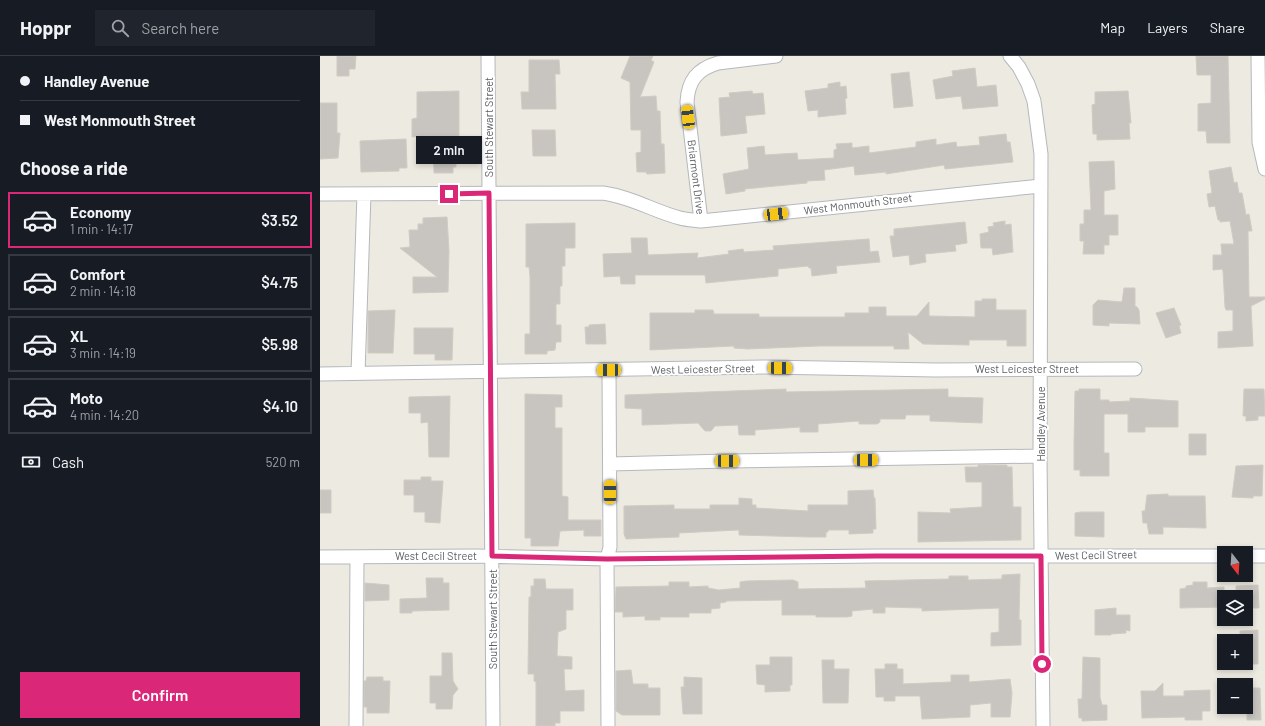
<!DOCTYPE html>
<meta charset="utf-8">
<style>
:root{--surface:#171b24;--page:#20242c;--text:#f1f3f6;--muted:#9ea1a6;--line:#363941;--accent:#db2777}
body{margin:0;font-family:Barlow,sans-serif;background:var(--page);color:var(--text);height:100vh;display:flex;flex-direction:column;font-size:15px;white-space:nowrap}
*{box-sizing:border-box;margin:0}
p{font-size:13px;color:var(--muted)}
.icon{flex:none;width:22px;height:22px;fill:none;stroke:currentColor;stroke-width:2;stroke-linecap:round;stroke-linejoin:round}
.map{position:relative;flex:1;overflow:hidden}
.drawer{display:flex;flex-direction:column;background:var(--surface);width:320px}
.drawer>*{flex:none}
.top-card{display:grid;align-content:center;height:88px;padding:0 20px;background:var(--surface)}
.needle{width:26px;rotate:163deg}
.buttons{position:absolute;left:897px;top:490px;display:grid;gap:8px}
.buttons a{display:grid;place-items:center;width:36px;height:36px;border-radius:0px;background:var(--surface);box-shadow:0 2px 6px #0003;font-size:20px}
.end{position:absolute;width:18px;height:18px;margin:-9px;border:5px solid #db2777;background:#fff;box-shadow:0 0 0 2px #fff}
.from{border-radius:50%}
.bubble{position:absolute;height:28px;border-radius:0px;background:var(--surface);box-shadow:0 2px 6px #0003;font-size:13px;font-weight:600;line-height:28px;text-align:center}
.car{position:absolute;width:12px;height:24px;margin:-12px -6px;border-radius:5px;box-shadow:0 0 3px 1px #0007;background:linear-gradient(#f5c518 24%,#345 0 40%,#f5c518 0 76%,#345 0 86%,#f5c518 0)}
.top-card b{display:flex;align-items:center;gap:14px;height:38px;font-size:15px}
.top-card b+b{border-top:1px solid var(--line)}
.top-card i{width:10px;height:10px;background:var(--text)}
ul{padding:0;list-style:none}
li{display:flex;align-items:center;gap:12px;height:56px;margin:0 8px 6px;padding:0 12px;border:2px solid var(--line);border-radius:0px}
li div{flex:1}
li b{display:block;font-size:15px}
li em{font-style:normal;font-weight:600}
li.current{border-color:var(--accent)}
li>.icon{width:36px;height:36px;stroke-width:1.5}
h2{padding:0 20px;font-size:18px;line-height:48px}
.pay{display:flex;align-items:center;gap:10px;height:44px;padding:0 20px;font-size:15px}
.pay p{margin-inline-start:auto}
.action{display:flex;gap:8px;margin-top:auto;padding:8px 20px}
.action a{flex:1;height:46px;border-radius:0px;background:var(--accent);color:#fff;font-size:16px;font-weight:600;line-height:46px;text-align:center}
header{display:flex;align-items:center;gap:24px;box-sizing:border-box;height:56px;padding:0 20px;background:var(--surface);border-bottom:1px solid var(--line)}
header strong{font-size:19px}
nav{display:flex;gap:22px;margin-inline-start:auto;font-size:14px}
.search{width:280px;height:36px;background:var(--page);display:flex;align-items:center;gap:10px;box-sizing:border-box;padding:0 14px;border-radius:0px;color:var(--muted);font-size:15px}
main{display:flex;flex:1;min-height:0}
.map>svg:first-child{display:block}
.building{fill:#c8c5c0;stroke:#d1cbc1}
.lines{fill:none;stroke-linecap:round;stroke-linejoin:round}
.minor-casing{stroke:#b5b8bc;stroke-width:15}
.minor{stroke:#fff;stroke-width:13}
.route{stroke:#db2777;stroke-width:5}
.labels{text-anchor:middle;stroke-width:4;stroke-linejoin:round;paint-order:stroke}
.street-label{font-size:11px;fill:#5b5f63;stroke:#fff}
</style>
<header>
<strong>Hoppr</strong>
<div class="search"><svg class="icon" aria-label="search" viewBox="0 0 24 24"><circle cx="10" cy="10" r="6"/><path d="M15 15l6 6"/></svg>Search here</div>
<nav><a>Map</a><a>Layers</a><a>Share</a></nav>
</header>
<main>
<section class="drawer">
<div class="top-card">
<b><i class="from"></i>Handley Avenue</b>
<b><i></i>West Monmouth Street</b>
</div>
<h2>Choose a ride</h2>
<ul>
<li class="current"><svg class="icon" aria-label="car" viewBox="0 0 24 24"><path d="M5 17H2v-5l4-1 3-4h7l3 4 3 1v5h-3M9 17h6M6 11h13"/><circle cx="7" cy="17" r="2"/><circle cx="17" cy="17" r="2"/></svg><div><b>Economy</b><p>1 min · 14:17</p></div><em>$3.52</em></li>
<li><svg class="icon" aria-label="car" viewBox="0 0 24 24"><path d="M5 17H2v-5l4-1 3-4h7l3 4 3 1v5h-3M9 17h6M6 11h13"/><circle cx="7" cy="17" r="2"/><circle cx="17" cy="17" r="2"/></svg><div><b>Comfort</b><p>2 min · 14:18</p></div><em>$4.75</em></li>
<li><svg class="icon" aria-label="car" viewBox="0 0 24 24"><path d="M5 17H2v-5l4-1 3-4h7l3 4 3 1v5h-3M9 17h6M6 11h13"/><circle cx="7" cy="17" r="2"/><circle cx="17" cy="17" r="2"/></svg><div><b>XL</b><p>3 min · 14:19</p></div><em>$5.98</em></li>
<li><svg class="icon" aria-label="car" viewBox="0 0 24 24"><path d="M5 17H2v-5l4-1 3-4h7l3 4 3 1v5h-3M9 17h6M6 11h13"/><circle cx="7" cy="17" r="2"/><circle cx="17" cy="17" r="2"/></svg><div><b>Moto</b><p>4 min · 14:20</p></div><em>$4.10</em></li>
</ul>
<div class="pay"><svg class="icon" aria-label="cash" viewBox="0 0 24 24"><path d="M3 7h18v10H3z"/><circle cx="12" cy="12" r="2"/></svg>Cash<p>520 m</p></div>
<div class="action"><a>Confirm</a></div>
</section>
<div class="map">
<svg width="945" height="670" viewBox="0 0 945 670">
<rect width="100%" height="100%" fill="#edeae2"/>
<path class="building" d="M17 0H36L35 13H29V20H17Z
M310 0H333L331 4 334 6 320 41 336 40 337 55H340L341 88H344L345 117 327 118 326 116H317L316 97 321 96V74H311L310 26 301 22Z
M876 0H908L910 87H887L886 75H878V48L891 47V19H877Z
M209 4H239L240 18H235L236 53H202L201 36H209Z
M655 12 657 31 676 29 678 50 643 53 641 40 616 43 613 24 633 20 632 15Z
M589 16 593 50 574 52 571 18Z
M520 26V31L526 30 527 42 525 43 526 58 498 61V54L488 55 485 35 508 32V28Z
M139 35V81H136V111H133V117H114L113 82 111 80 92 81V63L97 62V36Z
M432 35 433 38 443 37 445 58 425 60 427 77 401 80 399 42 410 41 409 37Z
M808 35 811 67H809L810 83 777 84V78H773L772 49 775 48V36Z
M0 47H17V77H20L18 102 0 103Z
M212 74H235L236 100H213Z
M686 78 687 86H690L693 106 625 113 624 109 566 118V116L535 119 534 110 504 114 505 124 487 125V127L425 133V135L406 138 403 118 429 113 427 92 444 90 445 99 477 97 478 104 514 102V94L517 93 516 88 532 87V92L549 90V97L596 91V86L616 83V89L636 86 637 91 660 89 659 81Z
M86 83 87 112H79V115L41 116 40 85Z
M794 105 795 133 784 135V159H798V179H789V189H784V198H763L764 185H760V168H764V154H771L769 106Z
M911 111 914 127 917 126 919 137H922L926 159 929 158 932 175H928L929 241H945V243L931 250 933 290 898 292V276L913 275V254H906L905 251 903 215 902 213 893 214V199H902L901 188H914L910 165 900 166V164H898L895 150 889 151 887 138 892 137 889 115Z
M127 161 129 195 128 236 93 237V221H117L80 192 90 191 89 174H98V168H103V162Z
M685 165V169L691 168 693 196 673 199 672 192H661L660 178 669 176 668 171 674 170 673 167Z
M645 166 647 187 635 189 636 195 605 198 606 206 590 209 589 199 573 201 570 180H574V173Z
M255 167V192H245V210H242V230H240V248H236V269H241V286H236L235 294 227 295V298H205V278H210V221L209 211H206V168Z
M311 182H327L328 199 378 197 377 202 409 198 408 195 423 193 424 196 454 194 453 190 549 183 550 196 558 195 560 206 516 210 517 217 492 220 491 212H489L488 210 458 213V220L386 227 385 219H315V228H301L300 220 284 221 283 198 312 197Z
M804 232H815V250L817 251 819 254 820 268 789 267V270L773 269V249L778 244 802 246Z
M662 243H676V254H706V290H687V284H649V289L603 288 588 276 589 293H574V290H499L428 293 414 292V290L330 294V257H375V254H393L394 258H439V261H525V257H549V251H566V260H597L609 246V260L655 261V245H662Z
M854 252 861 269 859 270 861 277 846 282 836 257Z
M75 254 73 297H48V255Z
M285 268 286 288H266L265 271H269V269Z
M94 272H133L132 304H115V298H94Z
M466 333V336L628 333V341L663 342 662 367 610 365V359H586L585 363H560V366L557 368H539V365L498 368V376H480V371L435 374V379H419L418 369 395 370 391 375H385L378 367 322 369V353L305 352V339Z
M759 333H780V344H789V346L810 345V342L858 345V371H825V376H808V358H784V397H789V420H760V414H754V388L755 335H759Z
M924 333H944L945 360H938V364L926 365V360H923Z
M205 338 242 339V351H235V372H242V440L248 441V464H281V480H264V474L240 475 238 490H211V482H205Z
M130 340 129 401H109L108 366 101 367V357H89V341Z
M869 378H886V399H869Z
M658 409H687V411H692L693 451H701V484L598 486V456L631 457 630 453 662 451V426H646L645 411H658Z
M943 409 942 440H933V442L912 441 916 410Z
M101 421H111V425H123L120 467 105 466V456H94V439H84V424H101Z
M0 434H11V457H0Z
M553 434 554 442H555L556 473H553V477L529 478V474H508V476H506V481H489L419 479V474L398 475 359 477V481L306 483 304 478V450L354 449V453H390V449H419V442L432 443V449H436V452L488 455V449H528V435Z
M848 438V440H885L886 472 843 471V478H829L827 467H823L822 455H825L827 439Z
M761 456H784V481L755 480V457Z
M700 518 699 564H701V589L671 590V577L679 576V552L602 555V552L565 551V557H553V553L532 555V560L527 561H496V559H462V544L406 545V546L400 547V552L391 553V557H369V561H340V564H325V560L303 561V556H295L296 531 349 530V526H369V531L388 530V532L399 534 420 532V526L426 525 473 524 478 526V533L546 532 545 525 629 523V520H648V524L682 523V519Z
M106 522H123V527H129V554L92 555V557H80V543L107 542Z
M214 523H225L226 533H253V554H246V573L238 576 237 600 252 601V613H244L245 635 264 634V655H240V667H235V670H216V626L214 625V618H208L209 541H211V530H214Z
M873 526H887V532L904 531V551L860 552V533L866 532V530L873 529Z
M45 527 69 529V544L45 545Z
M938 529 939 552H926V541H916V530Z
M796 552V559H810V575L806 574V577L791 578V579H775V554Z
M938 574V608H926V585H920V575Z
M122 597H132L133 625 138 633 133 639 132 653H116V647H110V620H122Z
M450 601H472V629H470V635L445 636V629L437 628 436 609H450Z
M763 601 780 602V641L782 649H787V664L762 665V662H759L758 643H762Z
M502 604H514V613H529L528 647H503Z
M565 608H577V613H583V628L631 626V619H649V626L690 623 692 637 690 661H671V647L650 649V661L602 663 600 640H575V645H564V641H556L555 613H565Z
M311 614 313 628H328V632H340V659H302L296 655V615Z
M47 621H63V625H70L69 657H47V651H44V625H46Z
M364 621 382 622V658H363L361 631H364Z
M843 627V640H864V635L890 634V655H882V664H865V661L822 662 821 635H835Z
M927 632H940L941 664H927Z"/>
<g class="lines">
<defs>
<path id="minor" d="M168 0 173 670
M690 0 699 11 708 28 714 45 721 98 720 400 723 670
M938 0 939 86 945 113
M0 138 283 137C312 141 333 155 360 162 367 164 374 164 381 165L721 130
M381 165 367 46C368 25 377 13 398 7L456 0
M38 317 44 138
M0 318 445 311 616 314 815 313
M290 408 407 405 720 400
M926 500H945
M0 501 156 500 287 503 556 500H904
M36 670 37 501
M288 670 287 503 290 491 289 314"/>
</defs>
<use href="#minor" class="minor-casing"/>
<use href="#minor" class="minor"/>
</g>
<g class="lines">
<path class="route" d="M129 138 169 137 172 500 287 503 556 500H721L722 608"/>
</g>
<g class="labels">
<g class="street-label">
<text transform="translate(169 71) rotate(-90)" y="4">South Stewart Street</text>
<text transform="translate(376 121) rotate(83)" y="4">Briarmont Drive</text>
<text transform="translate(538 148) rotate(-7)" y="4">West Monmouth Street</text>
<text transform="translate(383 313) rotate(-1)" y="4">West Leicester Street</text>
<text x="707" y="317">West Leicester Street</text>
<text transform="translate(721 368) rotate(-90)" y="4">Handley Avenue</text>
<text transform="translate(776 499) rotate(-1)" y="4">West Cecil Street</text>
<text x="116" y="504">West Cecil Street</text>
<text transform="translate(173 563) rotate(-90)" y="4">South Stewart Street</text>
</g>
</g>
</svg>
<div class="buttons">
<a><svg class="needle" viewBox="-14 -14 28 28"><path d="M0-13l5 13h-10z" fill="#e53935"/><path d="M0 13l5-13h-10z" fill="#9ea1a6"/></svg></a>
<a><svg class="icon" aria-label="layers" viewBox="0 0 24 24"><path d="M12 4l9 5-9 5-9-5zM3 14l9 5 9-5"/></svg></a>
<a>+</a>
<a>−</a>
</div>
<i class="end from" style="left:722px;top:608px"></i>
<i class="end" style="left:129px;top:138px"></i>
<div class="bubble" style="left:96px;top:80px;width:66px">2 min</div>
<i class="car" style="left:368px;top:61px;rotate:353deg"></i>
<i class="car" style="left:456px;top:158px;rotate:83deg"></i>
<i class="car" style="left:460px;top:312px;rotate:91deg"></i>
<i class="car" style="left:289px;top:314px;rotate:269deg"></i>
<i class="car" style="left:546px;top:404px;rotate:89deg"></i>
<i class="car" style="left:407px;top:405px;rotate:90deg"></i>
<i class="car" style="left:290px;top:436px;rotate:0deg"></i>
</div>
</main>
